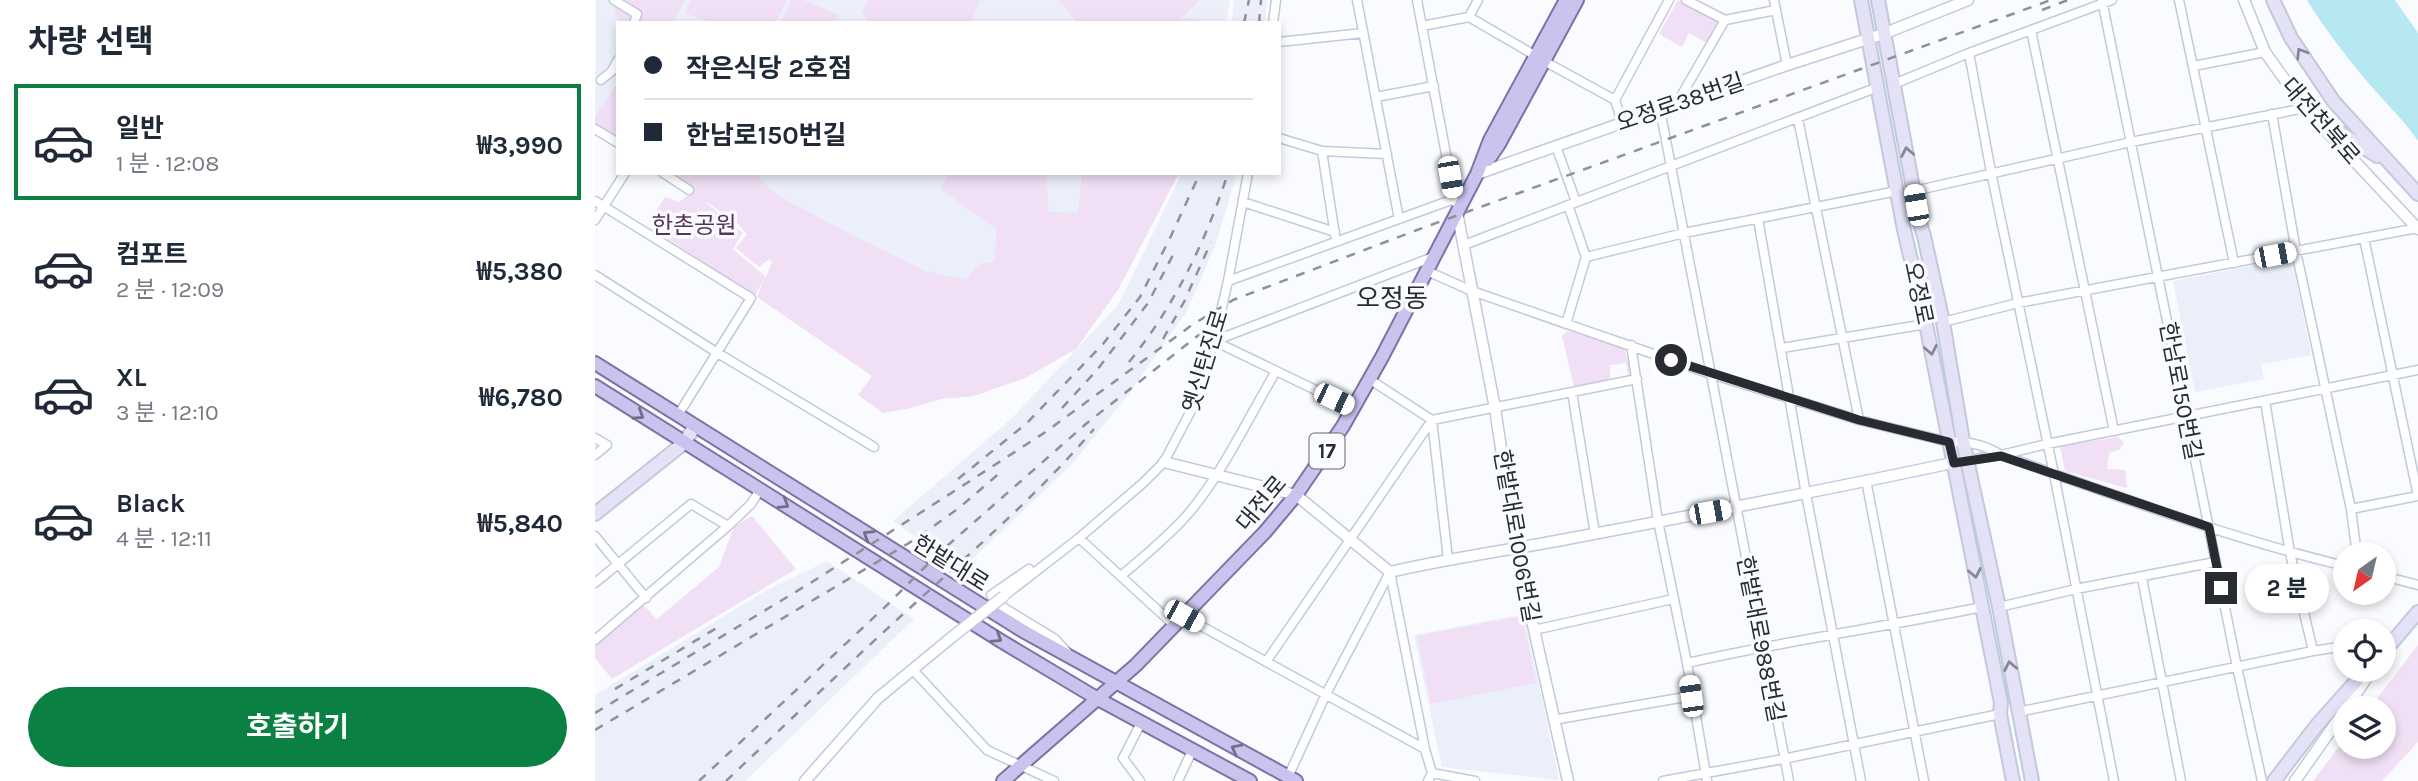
<!DOCTYPE html>
<html lang="ko">
<meta charset="utf-8">
<style>
:root{--surface:#fff;--page:#f2f2f3;--text:#1f2937;--muted:#747a83;--line:#e0e1e3;--accent:#0b8043}
body{margin:0;font-family:Karla,"Noto Sans KR",sans-serif;background:var(--page);color:var(--text);height:100vh;display:flex;flex-direction:column;font-size:26px;white-space:nowrap}
*{box-sizing:border-box;margin:0}
p{font-size:23px;color:var(--muted)}
.icon{flex:none;width:38px;height:38px;fill:none;stroke:currentColor;stroke-width:2;stroke-linecap:round;stroke-linejoin:round}
.map{position:relative;flex:1;overflow:hidden}
.panel{display:flex;flex-direction:column;background:var(--surface);width:595px}
.panel>*{flex:none}
.banner{position:absolute;left:21px;top:21px;width:665px;height:154px;border-radius:0px;box-shadow:0 4px 10px #0003;display:grid;align-content:center;height:154px;padding:0 28px;background:var(--surface)}
.needle{width:46px;rotate:214deg}
.buttons{position:absolute;left:1738px;top:542px;display:grid;gap:14px}
.buttons a{display:grid;place-items:center;width:63px;height:63px;border-radius:50%;background:var(--surface);box-shadow:0 4px 10px #0003;font-size:35px}
.end{position:absolute;width:32px;height:32px;margin:-16px;border:9px solid #282b32;background:#fff;box-shadow:0 0 0 4px #fff}
.from{border-radius:50%}
.bubble{position:absolute;height:49px;border-radius:24px;background:var(--surface);box-shadow:0 4px 10px #0003;font-size:23px;font-weight:700;line-height:49px;text-align:center}
.car{position:absolute;width:21px;height:42px;margin:-21px -10px;border-radius:9px;box-shadow:0 0 5px 2px #0007;background:linear-gradient(#fff 24%,#345 0 40%,#fff 0 76%,#345 0 86%,#fff 0)}
.banner b{display:flex;align-items:center;gap:24px;height:66px;font-size:26px}
.banner b+b{border-top:2px solid var(--line)}
.banner i{width:18px;height:18px;background:var(--text)}
ul{padding:0;list-style:none}
li{display:flex;align-items:center;gap:21px;height:116px;margin:0 14px 10px;padding:0 14px;border:4px solid transparent;border-radius:0px}
li div{flex:1}
li b{display:block;font-size:26px}
li em{font-style:normal;font-weight:700}
li.on{border-color:var(--accent)}
li>.icon{width:63px;height:63px;stroke-width:1.5}
h2{padding:0 28px;font-size:32px;line-height:84px}
.primary-button{display:flex;gap:14px;margin-top:auto;padding:14px 28px}
.primary-button a{flex:1;height:80px;border-radius:42px;background:var(--accent);color:#fff;font-size:28px;font-weight:700;line-height:80px;text-align:center}
main{display:flex;flex:1;min-height:0}
.map>svg:first-child{display:block}
.built{fill:#eaeff9}
.green{fill:#f1dff5;fill-rule:evenodd}
.water{fill:#b5e8f1}
.lines{fill:none;stroke-linecap:round;stroke-linejoin:round}
.minor-casing{stroke:#c1cadb;stroke-width:11}
.tertiary-casing{stroke:#c1cadb;stroke-width:13}
.secondary-casing{stroke:#c1cadb;stroke-width:16}
.primary-casing{stroke:#7b73a5;stroke-width:16}
.minor{stroke:#fff;stroke-width:8}
.tertiary{stroke:#fff;stroke-width:10}
.secondary{stroke:#e5e1f7;stroke-width:12}
.primary{stroke:#cbc2ee;stroke-width:12}
.rail{stroke:#8e9196;stroke-width:2.5;stroke-dasharray:9 9;stroke-linecap:butt}
.tertiary-bridge-casing{stroke:#c1cadb;stroke-width:13;stroke-linecap:butt}
.tertiary-bridge{stroke:#fff;stroke-width:10}
.oneway{stroke:#868694}
.oneway2{stroke:#716f87}
.route{stroke:#282b32;stroke-width:9}
.labels{text-anchor:middle;stroke-width:7;stroke-linejoin:round;paint-order:stroke}
.shield{fill:#f9fbfe;stroke:#67696f;stroke-width:2}
.shield-label{font-size:21px;font-weight:bold;fill:#282b32}
.street-label{font-size:23px;fill:#282b32;stroke:#f9fbfe}
.park-label{font-size:23px;fill:#56325e;stroke:#f9fbfe}
.quarter-label{font-size:26px;fill:#282b32;stroke:#f9fbfe}
</style>
<main>
<section class="panel">
<h2>차량 선택</h2>
<ul>
<li class="on"><svg class="icon" aria-label="car" viewBox="0 0 24 24"><path d="M5 17H2v-5l4-1 3-4h7l3 4 3 1v5h-3M9 17h6M6 11h13"/><circle cx="7" cy="17" r="2"/><circle cx="17" cy="17" r="2"/></svg><div><b>일반</b><p>1 분 · 12:08</p></div><em>₩3,990</em></li>
<li><svg class="icon" aria-label="car" viewBox="0 0 24 24"><path d="M5 17H2v-5l4-1 3-4h7l3 4 3 1v5h-3M9 17h6M6 11h13"/><circle cx="7" cy="17" r="2"/><circle cx="17" cy="17" r="2"/></svg><div><b>컴포트</b><p>2 분 · 12:09</p></div><em>₩5,380</em></li>
<li><svg class="icon" aria-label="car" viewBox="0 0 24 24"><path d="M5 17H2v-5l4-1 3-4h7l3 4 3 1v5h-3M9 17h6M6 11h13"/><circle cx="7" cy="17" r="2"/><circle cx="17" cy="17" r="2"/></svg><div><b>XL</b><p>3 분 · 12:10</p></div><em>₩6,780</em></li>
<li><svg class="icon" aria-label="car" viewBox="0 0 24 24"><path d="M5 17H2v-5l4-1 3-4h7l3 4 3 1v5h-3M9 17h6M6 11h13"/><circle cx="7" cy="17" r="2"/><circle cx="17" cy="17" r="2"/></svg><div><b>Black</b><p>4 분 · 12:11</p></div><em>₩5,840</em></li>
</ul>
<div class="primary-button"><a>호출하기</a></div>
</section>
<div class="map">
<svg width="1823" height="781" viewBox="0 0 1823 781">
<rect width="100%" height="100%" fill="#f9fbfe"/>
<path class="built" d="M1 0H635L631 23H23V140L0 125Z
M639 0H672L670 23H637Z
M71 173H580L278 376 142 223Z
M587 173H642L620 246 592 311 533 395 478 463 367 569 298 521 417 418 524 304Z
M1697 258 1716 355 1666 364 1669 379 1600 392 1578 281Z
M232 561 319 619 150 781H0V695L172 590Z
M929 614 964 780 847 767 819 635Z"/>
<path class="green" d="M25 0H90L78 23H26L19 12Z
M96 0H192L180 23H116L90 13Z
M196 0H208L244 15 239 23H186Z
M274 0H385L376 23H275L267 12Z
M464 0H604L585 20 595 18 614 23H482Z
M1083 0 1125 20 1113 44 1094 33 1087 47 1064 34Z
M23 82V140L0 124V116Z
M70 173H160L183 196 263 238 330 271 371 280 384 264 399 262 402 229 345 189 354 173H451L454 212 483 213 487 173H584L523 290 481 349 430 378 379 396 346 399 312 409 288 413 263 395 277 376 162 297 169 279 160 296 64 233 58 216 70 197 84 202 97 192ZM110 201 142 223 152 234 141 248 164 267 174 259 177 262 171 277 138 249 148 232C141 230 116 207 110 201Z
M972 331 1028 346 1037 373 1033 376 1031 363 1015 365V379L979 387 967 336Z
M1523 437 1529 443 1524 450 1514 453 1512 469 1530 470 1532 488 1470 471 1465 446Z
M157 516 201 569 17 679 0 658V646L48 605 62 619 124 567 139 527Z
M927 616 941 683 836 704 822 636Z
M1823 645V742L1787 781H1718L1750 739V747H1788V709H1774Z"/>
<path class="water" d="M1712 0H1800L1823 33V141C1812 124 1798 111 1785 96 1759 67 1732 33 1712 0Z"/>
<g class="lines">
<defs>
<path id="minor" d="M19 0 42 14 39 23
M762 0 804 219
M822 0 860 202
M1091 0 1130 20
M1179 0 1192 65
M1507 0 1642 667 1667 781
M1584 0 1639 263
M874 17 941 56
M1130 20 1181 10
M678 23 681 0
M827 26 874 17 883 0
M1436 30 1519 431
M684 42 768 33
M1374 53 1396 172 1459 474 1519 781
M949 61 1020 100
M1599 66 1670 52
M6 80 17 71 23 60
M1299 84 1374 53 1517 0
M781 97 839 86
M1082 103 1130 20
M1065 109 1194 781
M1677 114 1701 251 1756 509 1762 555
M1203 119 1264 420
M1027 122 1020 100 1074 0
M0 129 23 143
M684 138 727 151 792 154
M961 146 981 202
M727 151 740 235
M68 173 94 190
M1319 191 1536 142 1710 108
M0 201 156 298 83 415
M648 202 740 232
M1163 219 1211 494 1266 781
M0 220 30 173
M869 245 1283 87
M991 257 1089 233 1302 191
M832 271 877 291 1116 374 1264 420 1354 442C1373 441 1390 445 1406 455 1520 495 1633 538 1750 566
M0 275 121 352 279 447
M633 281 859 199
M1348 322 1423 303 1823 228
M971 324 991 257 973 205
M619 341 838 257
M619 341 758 408
M1036 345 1063 521 1092 663 1112 781
M1187 348 1331 324
M774 379 837 420 1042 379
M977 392 1000 534
M1670 401 1695 553 1718 651
M837 420 853 559
M0 438 12 445 0 455
M1372 460 1406 455 1452 444 1823 370
M1271 480 1329 781
M1756 509 1823 496 1769 238
M0 536 51 598
M484 538 579 625
M795 572 830 749 837 773 833 781
M438 573 434 569 431 571 396 595 406 606 460 639 472 652
M526 576C549 556 573 537 593 514 626 476 655 415 681 371
M1788 576 1823 585
M1547 578 1586 781
M0 583 96 504 133 526
M409 596 484 538 548 483 569 462 601 401 619 341 633 281 653 173
M1404 607 1481 589 1620 562
M588 616 830 749
M939 630 1078 599
M0 640 133 526 156 504 165 490
M671 662 837 420
M1092 663C1190 641 1289 627 1387 607
M318 670 392 750 459 781
M1423 712 1718 651 1750 646
M958 720 1096 696
M837 773 880 781
M693 777 731 694 795 572
M545 781 528 758 546 723
M583 781 597 751
M1068 781 1188 759 1405 714"/>
<path id="tertiary" d="M1649 0 1670 52 1710 108 1823 229
M882 174 1192 65 1288 34 1373 0
M862 212 900 408 921 549 973 781
M569 462 701 495 795 572C855 558 916 550 977 538 1106 514 1234 489 1362 462
M1751 709 1777 670
M210 781 283 698 357 637
M1700 781 1750 710"/>
<path id="secondary" d="M1266 0 1309 230 1331 324 1406 703 1405 714 1418 781
M1283 0 1324 220 1329 236 1348 322 1368 441 1404 607 1437 781
M1678 0 1696 38 1739 102 1823 194
M1719 116 1782 156
M0 514 89 443 100 426
M1788 653 1823 612
M1679 781 1722 725 1771 670"/>
<path id="primary" d="M893 160 904 144 982 0
M0 363 428 631 701 781
M0 386 406 641 503 699 655 781
M408 781 541 665 670 532 701 495 748 426 787 357 882 174 895 140 971 0"/>
</defs>
<use href="#minor" class="minor-casing"/>
<use href="#tertiary" class="tertiary-casing"/>
<use href="#secondary" class="secondary-casing"/>
<use href="#primary" class="primary-casing"/>
<use href="#minor" class="minor"/>
<use href="#tertiary" class="tertiary"/>
<use href="#secondary" class="secondary"/>
<use href="#primary" class="primary"/>
<path class="rail" d="M1447 10 1473 0
M649 23 654 0
M664 23 666 0
M568 339 589 302 616 242
M534 362C579 307 611 241 633 173
M467 408 502 370 553 303 581 249
M363 479 432 423 508 344 545 297 576 236 605 173
M20 689 125 626
M0 713 217 582 361 490 449 433 597 325 638 300 822 230 1456 0
M0 730 319 540 364 508 407 471
M104 781 291 606 344 553 492 423 619 323
M131 781C189 726 247 670 306 616 373 555 441 497 499 429"/>
<defs>
<path id="tertiary-bridge" d="M357 637 409 596"/>
</defs>
<use href="#tertiary-bridge" class="tertiary-bridge-casing"/>
<use href="#tertiary-bridge" class="tertiary-bridge"/>
</g>
<defs><path id="oneway-chevron" d="M-2-3.5L2.5 0L-2 3.5" fill="none" stroke-width="1.6" stroke-linecap="round" stroke-linejoin="round" transform="scale(1.75)"/></defs>
<g class="oneway">
<use href="#oneway-chevron" transform="translate(1706 53) rotate(-122)"/>
<use href="#oneway-chevron" transform="translate(1312 152) rotate(-101)"/>
<use href="#oneway-chevron" transform="translate(1336 350) rotate(79)"/>
<use href="#oneway-chevron" transform="translate(1380 573) rotate(79)"/>
<use href="#oneway-chevron" transform="translate(1415 666) rotate(-101)"/>
</g>
<g class="oneway2">
<use href="#oneway-chevron" transform="translate(44 415) rotate(33)"/>
<use href="#oneway-chevron" transform="translate(189 504) rotate(32)"/>
<use href="#oneway-chevron" transform="translate(273 535) rotate(-148)"/>
<use href="#oneway-chevron" transform="translate(402 638) rotate(32)"/>
<use href="#oneway-chevron" transform="translate(641 749) rotate(-152)"/>
</g>
<g class="lines">
<path class="route" d="M1076 360 1264 420 1354 442 1359 463 1406 456 1614 527 1626 588"/>
</g>
<g class="labels">
<rect class="shield" x="714.5" y="433.5" width="35" height="35" rx="5"/>
<g class="shield-label">
<text x="732" y="458">17</text>
</g>
<g class="street-label">
<text transform="translate(1085 102) rotate(-19)" y="8">오정로38번길</text>
<text transform="translate(1726 121) rotate(49)" y="8">대전천북로</text>
<text transform="translate(1324 293) rotate(78)" y="8">오정로</text>
<text transform="translate(610 361) rotate(-73)" y="8">옛신탄진로</text>
<text transform="translate(1586 391) rotate(79)" y="8">한남로150번길</text>
<text transform="translate(666 503) rotate(-50)" y="8">대전로</text>
<text transform="translate(922 536) rotate(80)" y="8">한밭대로1006번길</text>
<text transform="translate(356 563) rotate(32)" y="8">한밭대로</text>
<text transform="translate(1166 639) rotate(79)" y="8">한밭대로988번길</text>
</g>
<g class="park-label">
<text x="99" y="233">한촌공원</text>
</g>
<g class="quarter-label">
<text x="797" y="307">오정동</text>
</g>
</g>
</svg>
<div class="buttons">
<a><svg class="needle" viewBox="-14 -14 28 28"><path d="M0-13l5 13h-10z" fill="#e53935"/><path d="M0 13l5-13h-10z" fill="#747a83"/></svg></a>
<a><svg class="icon" aria-label="locate" viewBox="0 0 24 24"><circle cx="12" cy="12" r="6"/><path d="M12 2v4M12 18v4M2 12h4M18 12h4"/></svg></a>
<a><svg class="icon" aria-label="layers" viewBox="0 0 24 24"><path d="M12 4l9 5-9 5-9-5zM3 14l9 5 9-5"/></svg></a>
</div>
<i class="end from" style="left:1076px;top:360px"></i>
<i class="end" style="left:1626px;top:588px"></i>
<div class="bubble" style="left:1650px;top:564px;width:84px">2 분</div>
<i class="car" style="left:855px;top:177px;rotate:170deg"></i>
<i class="car" style="left:1321px;top:205px;rotate:350deg"></i>
<i class="car" style="left:1680px;top:255px;rotate:79deg"></i>
<i class="car" style="left:739px;top:399px;rotate:116deg"></i>
<i class="car" style="left:1115px;top:512px;rotate:80deg"></i>
<i class="car" style="left:589px;top:616px;rotate:119deg"></i>
<i class="car" style="left:1096px;top:696px;rotate:352deg"></i>
<div class="banner">
<b><i class="from"></i>작은식당 2호점</b>
<b><i></i>한남로150번길</b>
</div>
</div>
</main>
